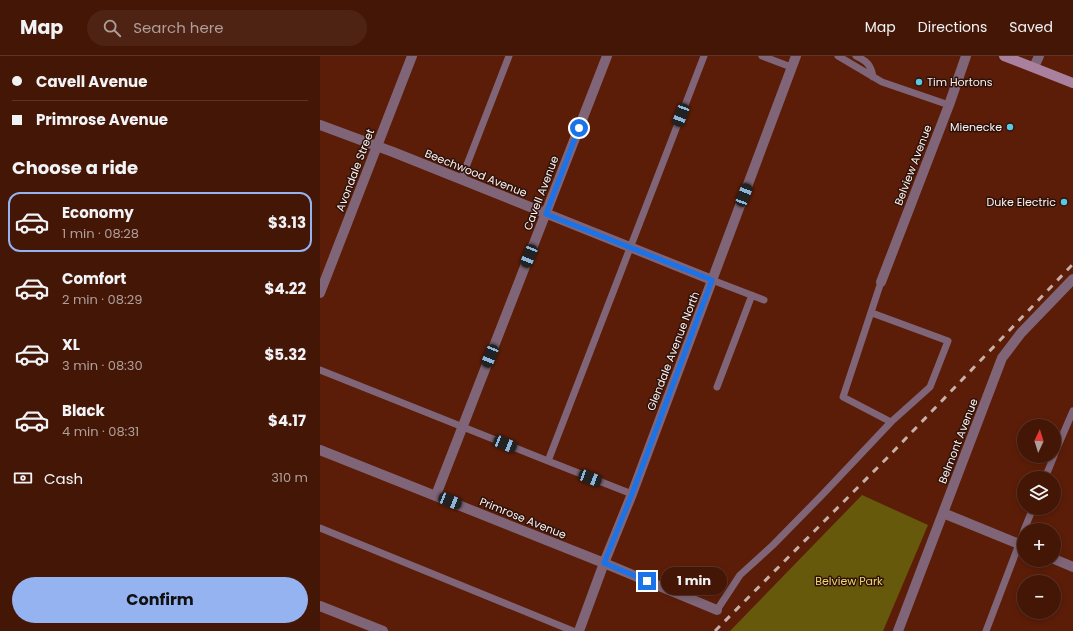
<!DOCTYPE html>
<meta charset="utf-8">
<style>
:root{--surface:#441606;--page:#4e2314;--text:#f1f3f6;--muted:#af9f9b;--line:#5c3528;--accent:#95b2f1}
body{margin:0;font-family:Poppins,sans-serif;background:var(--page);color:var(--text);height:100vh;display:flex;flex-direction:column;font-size:15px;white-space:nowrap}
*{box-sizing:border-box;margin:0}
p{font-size:13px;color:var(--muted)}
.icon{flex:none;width:22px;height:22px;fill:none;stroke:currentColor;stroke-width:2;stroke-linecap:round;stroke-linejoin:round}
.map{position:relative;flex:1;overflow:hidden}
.side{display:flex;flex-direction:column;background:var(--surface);width:320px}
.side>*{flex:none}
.hud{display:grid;align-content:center;height:88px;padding:0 12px;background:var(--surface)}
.needle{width:26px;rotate:4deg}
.fabs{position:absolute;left:697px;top:363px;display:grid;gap:8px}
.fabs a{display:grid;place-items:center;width:44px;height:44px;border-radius:50%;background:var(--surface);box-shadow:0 2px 6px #0003,0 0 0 1px var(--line);font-size:20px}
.end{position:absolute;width:18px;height:18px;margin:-9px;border:5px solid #1a73e8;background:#fff;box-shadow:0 0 0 2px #fff}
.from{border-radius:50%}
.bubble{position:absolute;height:28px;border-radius:14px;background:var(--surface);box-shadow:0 2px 6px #0003,0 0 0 1px var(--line);font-size:13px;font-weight:700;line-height:28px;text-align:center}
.car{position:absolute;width:12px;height:24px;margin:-12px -6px;border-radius:5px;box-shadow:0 0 3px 1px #0007;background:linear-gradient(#222 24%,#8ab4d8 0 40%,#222 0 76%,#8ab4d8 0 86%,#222 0)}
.hud b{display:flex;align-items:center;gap:14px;height:38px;font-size:15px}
.hud b+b{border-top:1px solid var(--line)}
.hud i{width:10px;height:10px;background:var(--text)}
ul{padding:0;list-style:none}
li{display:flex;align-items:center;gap:12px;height:60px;margin:0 8px 6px;padding:0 4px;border:2px solid transparent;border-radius:12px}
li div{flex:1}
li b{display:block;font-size:15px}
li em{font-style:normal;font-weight:700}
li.current{border-color:var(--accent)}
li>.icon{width:36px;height:36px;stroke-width:1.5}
h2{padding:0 12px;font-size:18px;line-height:48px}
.pay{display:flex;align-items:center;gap:10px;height:44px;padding:0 12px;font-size:15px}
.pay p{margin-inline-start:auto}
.button{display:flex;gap:8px;margin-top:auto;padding:8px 12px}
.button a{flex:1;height:46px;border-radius:24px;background:var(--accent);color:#111;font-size:16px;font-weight:700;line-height:46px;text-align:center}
header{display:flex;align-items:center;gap:24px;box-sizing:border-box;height:56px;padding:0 20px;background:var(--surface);border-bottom:1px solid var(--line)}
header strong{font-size:19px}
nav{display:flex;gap:22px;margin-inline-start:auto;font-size:14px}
.search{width:280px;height:36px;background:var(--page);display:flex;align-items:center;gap:10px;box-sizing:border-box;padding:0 14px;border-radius:22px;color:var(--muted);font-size:15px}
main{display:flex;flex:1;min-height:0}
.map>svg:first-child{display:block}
.green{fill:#67590b}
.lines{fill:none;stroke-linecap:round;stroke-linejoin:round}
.service{stroke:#7f6577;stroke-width:7}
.minor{stroke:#7f6577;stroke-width:10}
.secondary{stroke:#a9809d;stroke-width:10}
.rail{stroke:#c8afa7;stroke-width:3;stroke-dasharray:7 7;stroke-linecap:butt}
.route{stroke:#1a73e8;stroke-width:5}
.poi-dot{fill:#59c8e5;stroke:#2e120a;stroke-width:1.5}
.labels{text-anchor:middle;stroke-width:3;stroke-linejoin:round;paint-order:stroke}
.poi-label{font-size:11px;fill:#faf2f0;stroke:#2e120a;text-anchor:end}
.street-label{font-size:11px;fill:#faf2f0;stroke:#2e120a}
.park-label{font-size:11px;fill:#efd870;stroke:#2e120a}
</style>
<header>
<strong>Map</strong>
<div class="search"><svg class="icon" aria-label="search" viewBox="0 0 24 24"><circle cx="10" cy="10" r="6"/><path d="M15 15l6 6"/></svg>Search here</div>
<nav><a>Map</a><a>Directions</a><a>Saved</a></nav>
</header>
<main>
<section class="side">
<div class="hud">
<b><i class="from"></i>Cavell Avenue</b>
<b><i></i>Primrose Avenue</b>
</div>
<h2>Choose a ride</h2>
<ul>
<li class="current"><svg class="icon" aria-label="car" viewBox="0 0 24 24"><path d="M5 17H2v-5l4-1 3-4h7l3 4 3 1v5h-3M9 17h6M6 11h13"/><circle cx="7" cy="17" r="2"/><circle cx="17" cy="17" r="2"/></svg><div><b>Economy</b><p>1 min · 08:28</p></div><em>$3.13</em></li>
<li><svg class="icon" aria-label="car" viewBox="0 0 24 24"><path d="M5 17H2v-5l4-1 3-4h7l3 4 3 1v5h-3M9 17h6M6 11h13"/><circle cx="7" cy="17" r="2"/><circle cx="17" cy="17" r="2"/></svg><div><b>Comfort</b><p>2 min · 08:29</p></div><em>$4.22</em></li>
<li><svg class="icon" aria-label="car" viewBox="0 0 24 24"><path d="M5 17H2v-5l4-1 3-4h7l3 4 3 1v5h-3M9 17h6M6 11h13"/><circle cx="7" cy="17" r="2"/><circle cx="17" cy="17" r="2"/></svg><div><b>XL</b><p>3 min · 08:30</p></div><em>$5.32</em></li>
<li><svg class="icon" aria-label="car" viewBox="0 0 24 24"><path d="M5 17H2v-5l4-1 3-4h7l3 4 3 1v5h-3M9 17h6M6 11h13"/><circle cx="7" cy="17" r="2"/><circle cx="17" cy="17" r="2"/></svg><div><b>Black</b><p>4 min · 08:31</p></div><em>$4.17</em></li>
</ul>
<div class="pay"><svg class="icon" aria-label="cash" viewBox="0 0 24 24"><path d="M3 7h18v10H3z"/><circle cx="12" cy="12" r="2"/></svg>Cash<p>310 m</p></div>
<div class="button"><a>Confirm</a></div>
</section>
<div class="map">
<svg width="753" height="575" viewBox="0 0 753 575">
<rect width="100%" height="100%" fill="#5b1d08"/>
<path class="green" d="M542 439 608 469 563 575H410Z"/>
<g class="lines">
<path class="service" d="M442 0 471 11
M518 0 562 26 629 49
M536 0C547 5 551 9 553 21
M141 124 189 0
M392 224 444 244
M552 257 628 285 610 331 571 366 523 341 561 226
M0 314 228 405 384 0
M397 331 432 239
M734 399 753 355
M228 405 312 438
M725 422 734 400
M0 472 253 575
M704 474 713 452
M397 554 420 519 453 489 503 438 571 366
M666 575 704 475"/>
<path class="minor" d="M714 11 719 0
M0 69 73 96 392 224
M561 226 629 49 646 0
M0 237 92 0
M0 394 284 507 397 554
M116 439 287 0
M623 457 704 490
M734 503 753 511
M0 550 63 575
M259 575 284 507 312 438 476 0
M578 575 682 302 701 277 753 223"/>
<path class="secondary" d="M684 0 753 27"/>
<path class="rail" d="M395 575 568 401 753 208"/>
</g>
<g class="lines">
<path class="route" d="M259 72 226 158 392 224 312 438 284 507 327 525"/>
</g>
<g class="poi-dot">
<circle cx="599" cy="26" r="4"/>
<circle cx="690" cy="71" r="4"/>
<circle cx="744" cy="146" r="4"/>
</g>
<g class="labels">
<g class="poi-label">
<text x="607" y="30" text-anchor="start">Tim Hortons</text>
<text x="682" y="75">Mienecke</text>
<text x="736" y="150">Duke Electric</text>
</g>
<g class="street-label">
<text transform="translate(593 109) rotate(-69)" y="4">Belview Avenue</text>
<text transform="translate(35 114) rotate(-69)" y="4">Avondale Street</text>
<text transform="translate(156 117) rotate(22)" y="4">Beechwood Avenue</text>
<text transform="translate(221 137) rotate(-69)" y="4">Cavell Avenue</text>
<text transform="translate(353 295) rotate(-69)" y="4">Glendale Avenue North</text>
<text transform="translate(638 385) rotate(-69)" y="4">Belmont Avenue</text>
<text transform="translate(203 462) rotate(22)" y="4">Primrose Avenue</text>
</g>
<g class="park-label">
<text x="529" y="529">Belview Park</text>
</g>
</g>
</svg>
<div class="fabs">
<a><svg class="needle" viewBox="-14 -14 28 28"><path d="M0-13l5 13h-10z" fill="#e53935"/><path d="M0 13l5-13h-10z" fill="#af9f9b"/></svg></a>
<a><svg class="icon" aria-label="layers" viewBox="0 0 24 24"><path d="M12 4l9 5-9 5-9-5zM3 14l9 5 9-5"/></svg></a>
<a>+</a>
<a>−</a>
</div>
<i class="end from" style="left:259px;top:72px"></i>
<i class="end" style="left:327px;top:525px"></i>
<div class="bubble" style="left:341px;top:511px;width:66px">1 min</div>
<i class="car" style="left:361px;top:59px;rotate:201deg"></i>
<i class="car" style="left:424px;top:139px;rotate:21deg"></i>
<i class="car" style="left:209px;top:200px;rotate:202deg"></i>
<i class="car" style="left:170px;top:300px;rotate:202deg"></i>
<i class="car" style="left:185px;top:388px;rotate:112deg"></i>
<i class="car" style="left:270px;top:422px;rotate:111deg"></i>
<i class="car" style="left:130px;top:445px;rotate:112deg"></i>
</div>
</main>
